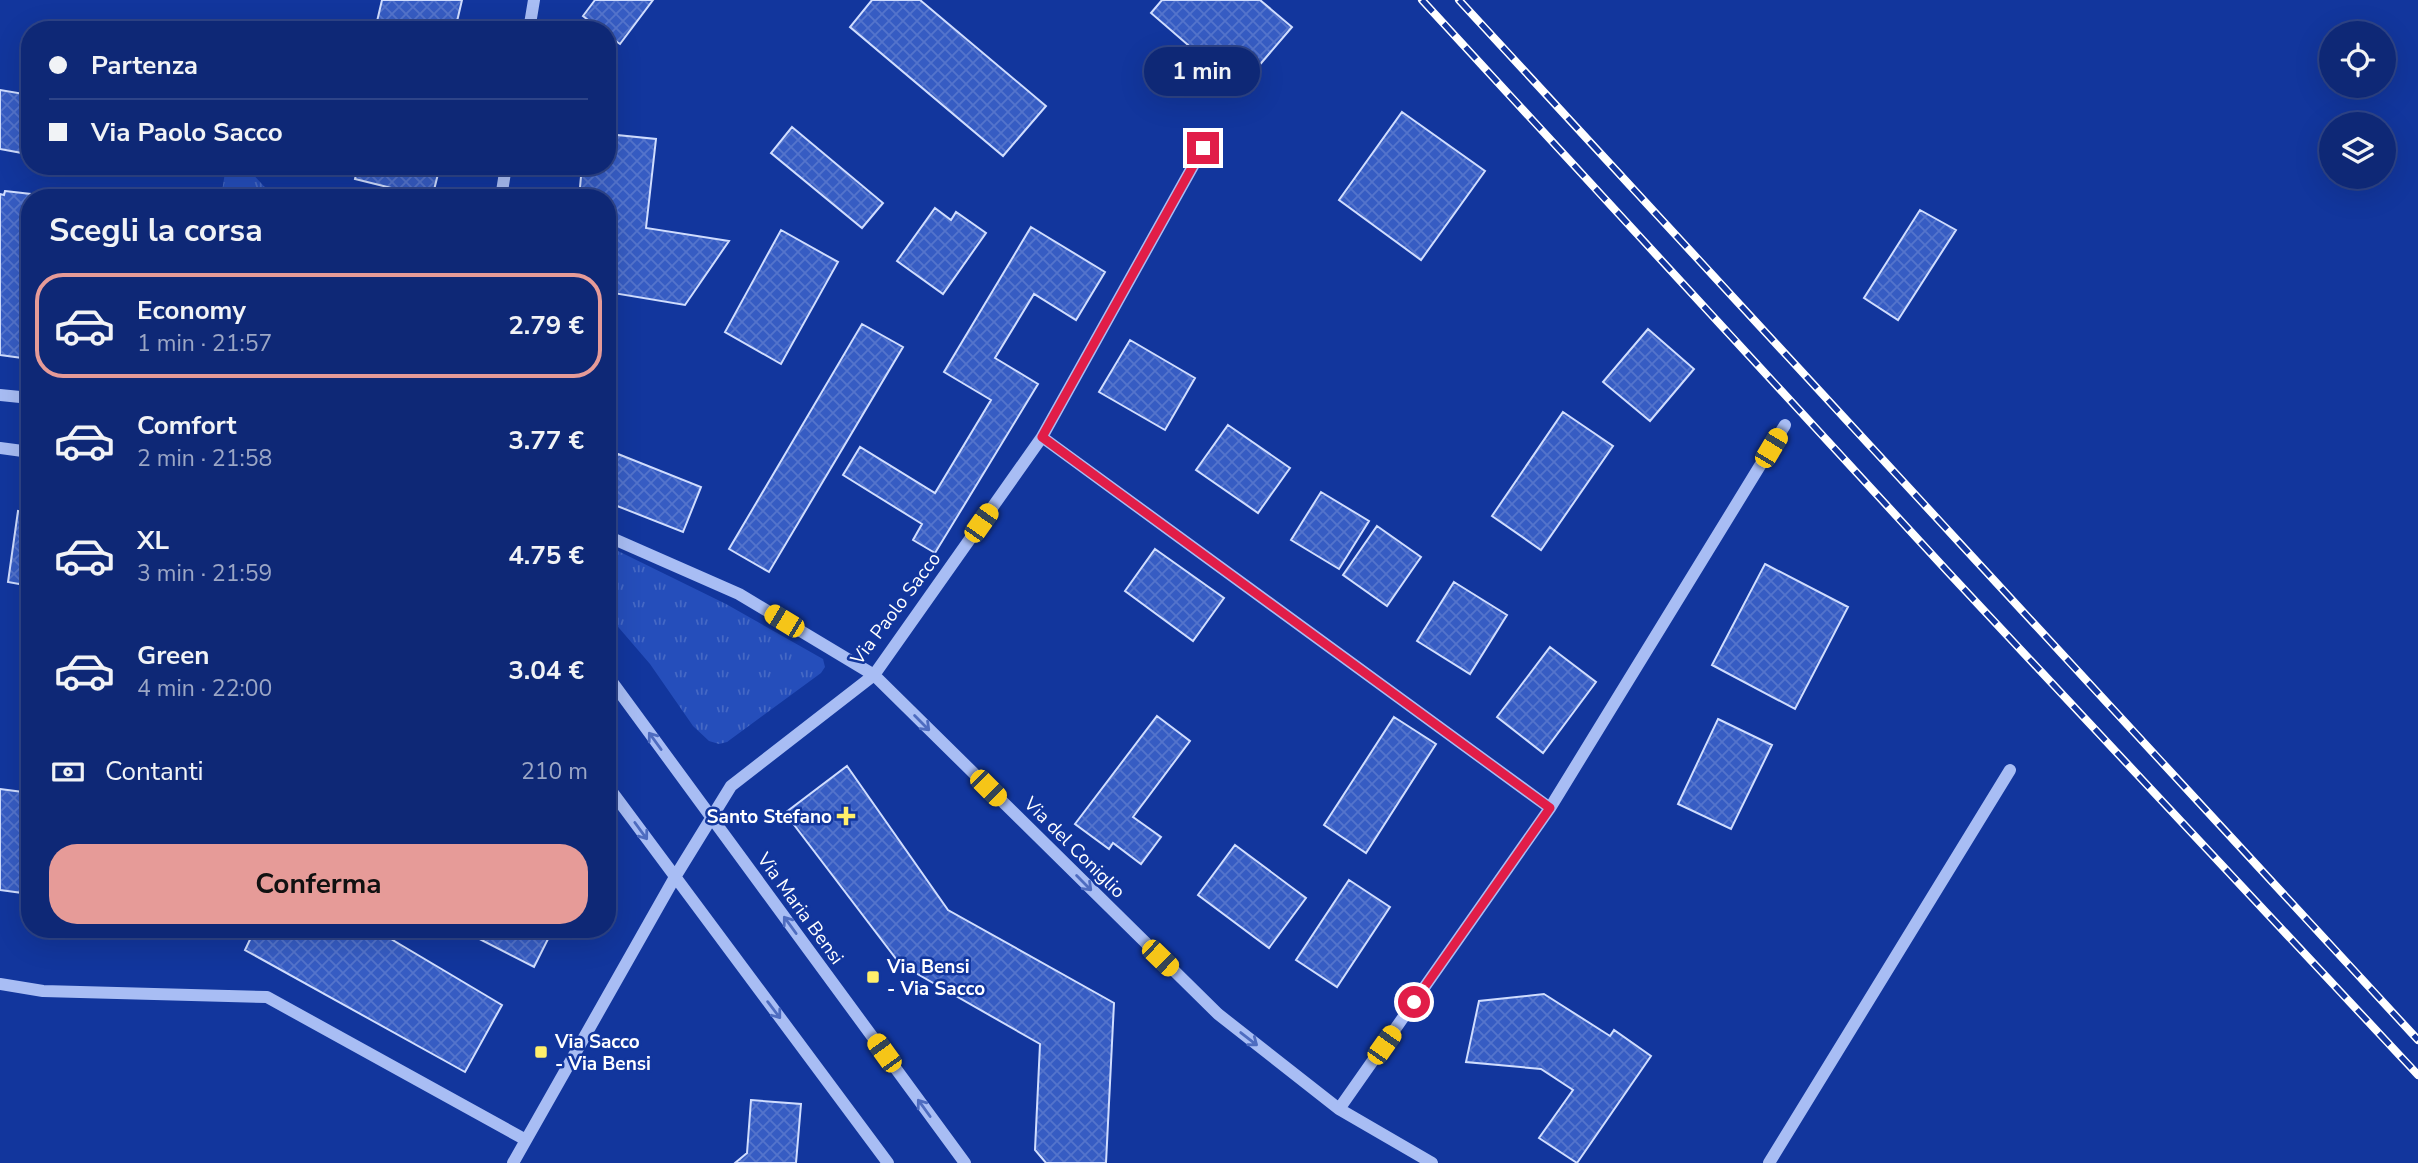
<!DOCTYPE html>
<html lang="it">
<meta charset="utf-8">
<style>
:root{--surface:#0e2876;--page:#1c347e;--text:#f1f3f6;--muted:#9ba6c5;--line:#2e4488;--accent:#e69b98}
body{margin:0;font-family:"Nunito Sans",sans-serif;background:var(--page);color:var(--text);height:100vh;display:flex;flex-direction:column;font-size:26px;white-space:nowrap}
*{box-sizing:border-box;margin:0}
p{font-size:23px;color:var(--muted)}
.icon{flex:none;width:38px;height:38px;fill:none;stroke:currentColor;stroke-width:2;stroke-linecap:round;stroke-linejoin:round}
.map{position:relative;flex:1;overflow:hidden}
.side{position:absolute;left:21px;top:189px;width:595px;height:749px;display:flex;flex-direction:column;background:var(--surface);border-radius:28px;box-shadow:0 7px 28px #0002,0 0 0 2px var(--line)}
.side>*{flex:none}
.hud{position:absolute;left:21px;top:21px;width:595px;height:154px;border-radius:28px;box-shadow:0 7px 28px #0002,0 0 0 2px var(--line);display:grid;align-content:center;height:154px;padding:0 28px;background:var(--surface)}
.fabs{position:absolute;left:2319px;top:21px;display:grid;gap:14px}
.fabs a{display:grid;place-items:center;width:77px;height:77px;border-radius:50%;background:var(--surface);box-shadow:0 7px 28px #0002,0 0 0 2px var(--line);font-size:35px}
.end{position:absolute;width:32px;height:32px;margin:-16px;border:9px solid #e11d48;background:#fff;box-shadow:0 0 0 4px #fff}
.from{border-radius:50%}
.bubble{position:absolute;height:49px;border-radius:24px;background:var(--surface);box-shadow:0 7px 28px #0002,0 0 0 2px var(--line);font-size:23px;font-weight:700;line-height:49px;text-align:center}
.car{position:absolute;width:21px;height:42px;margin:-21px -10px;border-radius:9px;box-shadow:0 0 5px 2px #0007;background:linear-gradient(#f5c518 24%,#345 0 40%,#f5c518 0 76%,#345 0 86%,#f5c518 0)}
.hud b{display:flex;align-items:center;gap:24px;height:66px;font-size:26px}
.hud b+b{border-top:2px solid var(--line)}
.hud i{width:18px;height:18px;background:var(--text)}
ul{padding:0;list-style:none}
li{display:flex;align-items:center;gap:21px;height:105px;margin:0 14px 10px;padding:0 14px;border:4px solid transparent;border-radius:28px}
li div{flex:1}
li b{display:block;font-size:26px}
li em{font-style:normal;font-weight:700}
li.active{border-color:var(--accent)}
li>.icon{width:63px;height:63px;stroke-width:1.5}
h2{padding:0 28px;font-size:32px;line-height:84px}
.pay{display:flex;align-items:center;gap:18px;height:77px;padding:0 28px;font-size:26px}
.pay p{margin-inline-start:auto}
.action{display:flex;gap:14px;margin-top:auto;padding:14px 28px}
.action a{flex:1;height:80px;border-radius:28px;background:var(--accent);color:#111;font-size:28px;font-weight:700;line-height:80px;text-align:center}
.map>svg:first-child{display:block}
.park{fill:url(#park-tufts)}
.building{fill:url(#building-cross-hatch);stroke:#d0ddfe;stroke-width:2}
.lines{fill:none;stroke-linecap:round;stroke-linejoin:round}
.minor{stroke:#a8bdf4;stroke-width:12}
.rail-casing{stroke:#fff;stroke-width:8}
.rail{stroke:#12369d;stroke-width:5;stroke-dasharray:16;stroke-linecap:butt}
.oneway{stroke:#4e6cc0}
.route{stroke:#e11d48;stroke-width:9}
.poi-dot{fill:#ffef6b;stroke:#12369d;stroke-width:2.5}
.labels{text-anchor:middle;stroke-width:5;stroke-linejoin:round;paint-order:stroke}
.street-label{font-size:19px;fill:#fff;stroke:#12369d}
.poi-label{font-size:19px;font-weight:bold;fill:#fff;stroke:#12369d;text-anchor:start}
</style>
<div class="map">
<svg width="2418" height="1163" viewBox="0 0 2418 1163">
<defs>
<pattern id="park-tufts" width="24" height="20" patternUnits="userSpaceOnUse" patternTransform="scale(1.75)"><rect width="24" height="20" fill="#254ebb"/><path d="M3 7l-1-3M5 7V3M7 7l1-3M15 17l-1-3M17 17v-4M19 17l1-3" fill="none" stroke="#4669c5"/></pattern>
<pattern id="building-cross-hatch" width="8" height="8" patternUnits="userSpaceOnUse" patternTransform="scale(1.75)"><rect width="8" height="8" fill="#365cc3"/><path d="M0 0l8 8M0 8l8-8" fill="none" stroke="#5474cc"/></pattern>
</defs>
<rect width="100%" height="100%" fill="#12369d"/>
<path class="park" d="M226 166H245L275 198H221Z
M607 548 618 551 726 604 823 659 825 667 821 673 727 742 719 744 709 741 693 726 650 664 607 614Z"/>
<path class="building" d="M382 0H462L455 30H375Z
M595 0H653L620 44 607 35V30H601L583 16Z
M872 0H920L1046 106 1003 156 850 27Z
M1162 0H1260L1292 27 1239 89 1151 13Z
M0 90 30 95 22 153 0 149Z
M1402 112 1485 171 1421 260 1339 200Z
M792 127 883 203 862 228 771 153Z
M607 134 656 139 646 228 729 241 685 305 607 292V198H579L582 166H607Z
M358 166H440L432 198 355 179Z
M5 191 49 196 30 198V359L0 355V194L4 195Z
M935 208 951 220 956 212 986 233 943 294 897 261Z
M1920 210 1956 230 1898 320 1864 298Z
M1031 227 1105 272 1076 320 1034 294 995 358 1038 384 935 553 913 540 922 524 843 475 860 447 935 493 991 400 944 372Z
M781 230 838 262 781 364 725 332Z
M862 324 903 347 769 572 729 549Z
M1648 329 1694 369 1650 421 1603 382Z
M1130 340 1195 378 1165 430 1099 392Z
M1563 412 1613 446 1541 550 1492 516Z
M1228 425 1290 468 1258 513 1196 470Z
M618 454 701 487 683 532 607 502V482Z
M1321 492 1369 521 1339 569 1291 540Z
M18 511 30 513V586L8 582Z
M1377 526 1421 557 1387 606 1343 575Z
M1155 549 1224 598 1193 641 1125 591Z
M1765 564 1848 607 1795 709 1712 665Z
M1454 582 1507 615 1470 674 1417 641Z
M1550 647 1596 682 1543 753 1497 717Z
M1157 716 1190 741 1133 817 1161 837 1141 864 1113 843 1109 849 1075 824Z
M1394 717 1436 744 1366 853 1324 825Z
M1718 719 1772 745 1731 829 1678 804Z
M847 766 948 910 1114 1003 1106 1163H1046L1035 1150 1040 1044 900 964 785 813Z
M0 789 30 793V894L0 890Z
M1235 845 1306 898 1269 948 1198 895Z
M1349 880 1390 907 1337 987 1296 960Z
M255 929H374L502 1005 465 1072 245 950Z
M460 929H553L534 967Z
M1544 994 1610 1036 1614 1030 1651 1056 1577 1163 1539 1138 1573 1090 1541 1069 1466 1062 1479 1001Z
M751 1100 801 1104 796 1163H735L747 1153Z"/>
<g class="lines">
<path class="minor" d="M529 30 534 0
M501 198 506 166
M0 395 30 398
M1042 437 1550 808
M0 448 30 452
M607 536 739 594 874 675 1218 1014 1339 1109 1432 1163
M607 675 965 1163
M607 785 888 1163
M0 984 43 991 267 997 526 1140
M1339 1109 1550 808 1785 425
M513 1163 675 877 731 786 874 675 1042 437 1203 148
M1769 1163 2010 770"/>
<defs>
<path id="rail" d="M1422 0 1948 572 2418 1075
M1459 0 2418 1040"/>
</defs>
<use href="#rail" class="rail-casing"/>
<use href="#rail" class="rail"/>
</g>
<defs><path id="oneway-shaft" d="M-6 0H5M1.5-3L5.5 0L1.5 3" fill="none" stroke-width="1.6" stroke-linecap="round" stroke-linejoin="round" transform="scale(1.75)"/></defs>
<g class="oneway">
<use href="#oneway-shaft" transform="translate(922 723) rotate(45)"/>
<use href="#oneway-shaft" transform="translate(655 741) rotate(-126)"/>
<use href="#oneway-shaft" transform="translate(641 831) rotate(54)"/>
<use href="#oneway-shaft" transform="translate(1084 883) rotate(45)"/>
<use href="#oneway-shaft" transform="translate(790 925) rotate(-126)"/>
<use href="#oneway-shaft" transform="translate(774 1010) rotate(53)"/>
<use href="#oneway-shaft" transform="translate(1249 1039) rotate(38)"/>
<use href="#oneway-shaft" transform="translate(924 1108) rotate(-126)"/>
</g>
<g class="lines">
<path class="route" d="M1203 148 1042 437 1550 808 1414 1002"/>
</g>
<g class="poi-dot">
<path d="M842.5 805.5h7v7h7v7h-7v7h-7v-7h-7v-7h7z"/>
<rect x="866" y="970" width="14" height="14" rx="3.5"/>
<rect x="534" y="1045" width="14" height="14" rx="3.5"/>
</g>
<g class="labels">
<g class="street-label">
<text transform="translate(895 608) rotate(-53)" y="7">Via Paolo Sacco</text>
<text transform="translate(1075 847) rotate(45)" y="7">Via del Coniglio</text>
<text transform="translate(801 908) rotate(54)" y="7">Via Maria Bensi</text>
</g>
<g class="poi-label">
<text x="832" y="823" text-anchor="end">Santo Stefano</text>
<text x="887" y="973">Via Bensi<tspan x="887" dy="22">- Via Sacco</tspan></text>
<text x="555" y="1048">Via Sacco<tspan x="555" dy="22">- Via Bensi</tspan></text>
</g>
</g>
</svg>
<div class="fabs">
<a><svg class="icon" aria-label="locate" viewBox="0 0 24 24"><circle cx="12" cy="12" r="6"/><path d="M12 2v4M12 18v4M2 12h4M18 12h4"/></svg></a>
<a><svg class="icon" aria-label="layers" viewBox="0 0 24 24"><path d="M12 4l9 5-9 5-9-5zM3 14l9 5 9-5"/></svg></a>
</div>
<i class="end from" style="left:1414px;top:1002px"></i>
<i class="end" style="left:1203px;top:148px"></i>
<div class="bubble" style="left:1144px;top:47px;width:116px">1 min</div>
<i class="car" style="left:1771px;top:448px;rotate:31deg"></i>
<i class="car" style="left:981px;top:523px;rotate:35deg"></i>
<i class="car" style="left:784px;top:621px;rotate:301deg"></i>
<i class="car" style="left:988px;top:788px;rotate:135deg"></i>
<i class="car" style="left:1160px;top:958px;rotate:134deg"></i>
<i class="car" style="left:1384px;top:1045px;rotate:35deg"></i>
<i class="car" style="left:884px;top:1053px;rotate:324deg"></i>
<div class="hud">
<b><i class="from"></i>Partenza</b>
<b><i></i>Via Paolo Sacco</b>
</div>
<section class="side">
<h2>Scegli la corsa</h2>
<ul>
<li class="active"><svg class="icon" aria-label="car" viewBox="0 0 24 24"><path d="M5 17H2v-5l4-1 3-4h7l3 4 3 1v5h-3M9 17h6M6 11h13"/><circle cx="7" cy="17" r="2"/><circle cx="17" cy="17" r="2"/></svg><div><b>Economy</b><p>1 min · 21:57</p></div><em>2.79 €</em></li>
<li><svg class="icon" aria-label="car" viewBox="0 0 24 24"><path d="M5 17H2v-5l4-1 3-4h7l3 4 3 1v5h-3M9 17h6M6 11h13"/><circle cx="7" cy="17" r="2"/><circle cx="17" cy="17" r="2"/></svg><div><b>Comfort</b><p>2 min · 21:58</p></div><em>3.77 €</em></li>
<li><svg class="icon" aria-label="car" viewBox="0 0 24 24"><path d="M5 17H2v-5l4-1 3-4h7l3 4 3 1v5h-3M9 17h6M6 11h13"/><circle cx="7" cy="17" r="2"/><circle cx="17" cy="17" r="2"/></svg><div><b>XL</b><p>3 min · 21:59</p></div><em>4.75 €</em></li>
<li><svg class="icon" aria-label="car" viewBox="0 0 24 24"><path d="M5 17H2v-5l4-1 3-4h7l3 4 3 1v5h-3M9 17h6M6 11h13"/><circle cx="7" cy="17" r="2"/><circle cx="17" cy="17" r="2"/></svg><div><b>Green</b><p>4 min · 22:00</p></div><em>3.04 €</em></li>
</ul>
<div class="pay"><svg class="icon" aria-label="cash" viewBox="0 0 24 24"><path d="M3 7h18v10H3z"/><circle cx="12" cy="12" r="2"/></svg>Contanti<p>210 m</p></div>
<div class="action"><a>Conferma</a></div>
</section>
</div>
